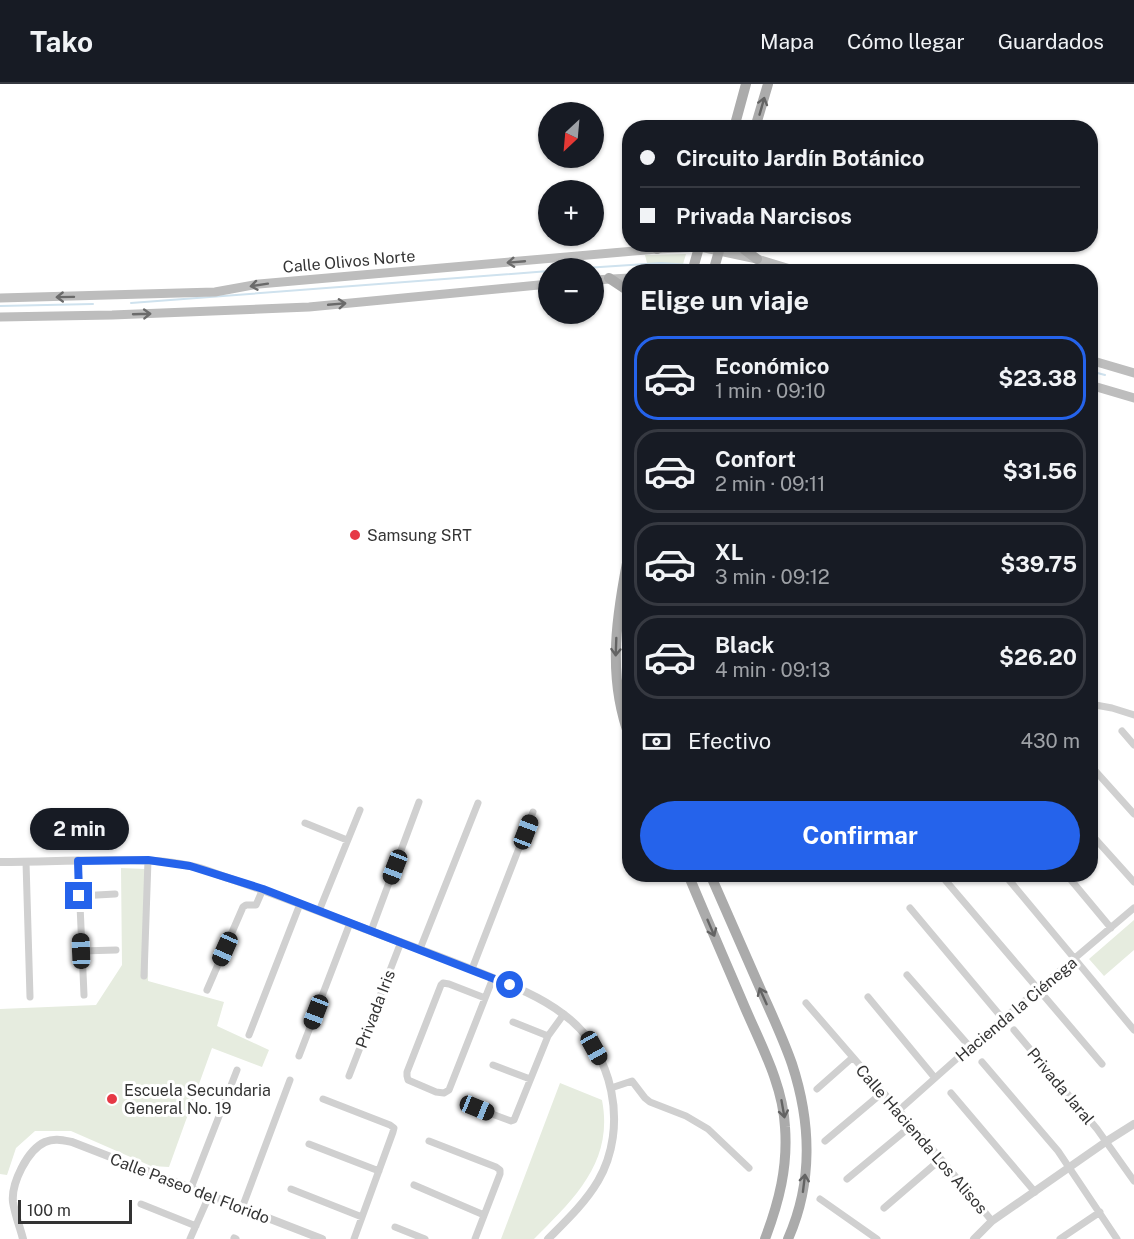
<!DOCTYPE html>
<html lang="es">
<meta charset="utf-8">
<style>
:root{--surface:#171b24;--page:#242831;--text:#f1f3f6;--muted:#9ea1a6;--line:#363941;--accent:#2563eb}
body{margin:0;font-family:"Public Sans",sans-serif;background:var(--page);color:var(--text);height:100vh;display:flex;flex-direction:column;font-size:22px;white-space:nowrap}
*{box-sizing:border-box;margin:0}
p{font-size:20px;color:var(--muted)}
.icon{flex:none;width:33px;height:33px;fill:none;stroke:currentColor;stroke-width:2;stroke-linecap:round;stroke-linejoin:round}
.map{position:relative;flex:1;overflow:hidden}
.details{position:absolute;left:622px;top:180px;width:476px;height:618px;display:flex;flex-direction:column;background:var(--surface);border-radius:24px;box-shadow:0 2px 4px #0004}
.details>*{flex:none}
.banner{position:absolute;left:622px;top:36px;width:476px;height:132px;border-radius:24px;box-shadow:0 2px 4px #0004;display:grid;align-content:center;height:132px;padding:0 18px;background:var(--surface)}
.needle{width:39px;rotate:206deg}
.controls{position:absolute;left:538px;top:18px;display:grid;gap:12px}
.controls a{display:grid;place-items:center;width:66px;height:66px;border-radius:50%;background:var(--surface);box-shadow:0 2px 4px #0004;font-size:30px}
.scale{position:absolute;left:18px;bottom:15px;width:114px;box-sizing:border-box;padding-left:6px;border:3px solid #333;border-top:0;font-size:16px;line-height:21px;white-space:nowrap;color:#333;-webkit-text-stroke:4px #fff;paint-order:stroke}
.end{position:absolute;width:27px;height:27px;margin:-14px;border:8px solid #2563eb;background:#fff;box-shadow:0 0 0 3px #fff}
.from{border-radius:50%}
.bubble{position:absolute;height:42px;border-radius:21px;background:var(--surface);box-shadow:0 2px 4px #0004;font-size:20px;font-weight:700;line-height:42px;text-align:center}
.car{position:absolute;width:18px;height:36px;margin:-18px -9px;border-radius:8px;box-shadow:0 0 4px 2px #0007;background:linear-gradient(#222 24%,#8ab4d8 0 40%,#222 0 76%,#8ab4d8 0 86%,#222 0)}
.banner b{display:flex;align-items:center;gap:21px;height:57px;font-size:22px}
.banner b+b{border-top:2px solid var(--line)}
.banner i{width:15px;height:15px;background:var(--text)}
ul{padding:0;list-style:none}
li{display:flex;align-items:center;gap:18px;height:84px;margin:0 12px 9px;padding:0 6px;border:3px solid var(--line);border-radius:24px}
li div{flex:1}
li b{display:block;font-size:22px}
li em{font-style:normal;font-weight:700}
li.on{border-color:var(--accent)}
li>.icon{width:54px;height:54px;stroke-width:1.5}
h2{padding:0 18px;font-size:27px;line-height:72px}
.pay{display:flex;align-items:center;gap:15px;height:66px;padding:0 18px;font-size:22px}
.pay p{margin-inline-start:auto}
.action{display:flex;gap:12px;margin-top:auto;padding:12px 18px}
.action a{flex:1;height:69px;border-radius:36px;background:var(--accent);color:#fff;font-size:24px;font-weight:700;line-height:69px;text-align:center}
header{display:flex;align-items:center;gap:36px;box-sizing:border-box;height:84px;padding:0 30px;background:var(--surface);border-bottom:2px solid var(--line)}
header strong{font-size:28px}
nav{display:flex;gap:33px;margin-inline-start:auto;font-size:21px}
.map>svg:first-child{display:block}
.green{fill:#e6ecdf}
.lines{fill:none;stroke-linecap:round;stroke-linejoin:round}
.stream{stroke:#cfe2ee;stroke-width:2}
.minor{stroke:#d0d0d0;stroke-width:7}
.tertiary{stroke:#d0d0d0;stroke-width:8}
.secondary{stroke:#bdbdbd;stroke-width:9}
.primary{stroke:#ababab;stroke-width:10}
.oneway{stroke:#636363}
.oneway2{stroke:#6a6a6a}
.route{stroke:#2563eb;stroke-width:8}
.poi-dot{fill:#e63946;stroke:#fff;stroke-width:2}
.labels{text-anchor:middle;stroke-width:6;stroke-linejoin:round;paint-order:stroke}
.street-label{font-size:16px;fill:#333;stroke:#fff}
.poi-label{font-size:16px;fill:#333;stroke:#fff;text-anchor:start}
</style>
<header>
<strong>Tako</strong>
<nav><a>Mapa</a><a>Cómo llegar</a><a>Guardados</a></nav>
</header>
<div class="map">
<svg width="1134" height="1155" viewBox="0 0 1134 1155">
<rect width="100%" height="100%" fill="#fff"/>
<path class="green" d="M686 170 681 187H649L645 171Z
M121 784 145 785 148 897 224 918 217 942 269 966 262 983 212 964 169 1083 151 1082 71 1047H35L16 1064 7 1091 0 1090V925L96 921 122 881Z
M1134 836V866L1104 892 1089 875Z
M560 999 602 1016C614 1078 574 1115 534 1155H501Z"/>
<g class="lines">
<path class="stream" d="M699 182 711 183
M717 183 748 186 755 188
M585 184 661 179 690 181
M131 219 549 187
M0 222 93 220
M1090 287 1105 291"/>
<path class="minor" d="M1090 620 1112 624 1134 631
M1122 647 1134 661
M1090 681 1134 730
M305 739 347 756
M1090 749 1134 798
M78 776 84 911
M26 778 30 913
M940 790 1102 980
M1004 790 1134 946
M1066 790 1111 844
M79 812 115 810
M910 824 1003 935
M319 827 360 726
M371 847 419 718
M420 865 478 719
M81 867 116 866
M472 885 533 728
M907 891 970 963
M144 892 148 776
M207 906 243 823 246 821H256L263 805
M868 913 935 994
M485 914 449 900 443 899 441 901 407 988V992L408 996 436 1008 444 1009 449 1006 493 894
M806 919 941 1075 992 1137
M513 938 548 952
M1014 946 1097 1045 1134 1097
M249 951 300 820
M299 972 350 839
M982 978 1058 1067 1117 1155
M493 981 530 995
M349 992 401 858
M611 1004 632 997 645 1014 650 1018 686 1032 708 1045 749 1084
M817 1005 852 974
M951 1009 1035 1108
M323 1015 390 1041 394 1044 393 1048 354 1155
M476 1024 511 1037 514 1036 548 952 564 930
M898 1027 970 963 1134 824
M429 1057 496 1083 500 1086V1090L475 1155
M825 1057 882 1009
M309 1060 379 1087
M847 1095 911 1042
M414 1101 484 1131
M191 1104 237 986
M291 1105 362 1133
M820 1115 877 1155
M141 1120 196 1142
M242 1124 290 996
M884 1124 941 1075
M395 1143 425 1155
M234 1154 236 1155
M190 1155 209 1112
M1060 1155 1100 1128"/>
<path class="tertiary" d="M0 778C38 778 75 776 113 776 138 776 165 776 190 782 203 784 216 790 228 794 276 810 322 829 368 846 405 860 442 873 478 888 508 900 538 911 563 930 614 966 629 1044 598 1097 585 1119 566 1137 548 1155
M23 1155C20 1143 15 1131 13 1118 11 1100 27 1066 45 1058 54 1054 62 1056 72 1058L322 1155
M974 1155 992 1137 1107 1057 1134 1040"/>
<path class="secondary" d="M594 196 630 194
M0 214 215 208 259 200 657 165 700 163 757 175 800 188
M0 233 112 231 309 223 549 200
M1090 276 1134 289
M1090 301 1134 314"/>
<path class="primary" d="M734 44 746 0
M755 44 768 0
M740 160 745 166 757 175
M657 165 667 160
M692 188 700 160
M713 188 721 160
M609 194 630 208
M630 464C617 527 606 592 630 654
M688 790C707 836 727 881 746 926 762 963 783 1002 785 1043 788 1083 779 1118 765 1155
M710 790C727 828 743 866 760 904 771 929 783 954 792 980 811 1038 813 1099 788 1155"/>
</g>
<defs><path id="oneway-shaft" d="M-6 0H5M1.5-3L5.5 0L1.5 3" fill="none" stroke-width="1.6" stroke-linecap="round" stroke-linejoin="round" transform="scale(1.5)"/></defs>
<g class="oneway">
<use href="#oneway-shaft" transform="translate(762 22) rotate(-74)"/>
<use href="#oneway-shaft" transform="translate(616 563) rotate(92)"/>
<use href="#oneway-shaft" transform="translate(711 844) rotate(67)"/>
<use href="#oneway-shaft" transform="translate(763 912) rotate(-114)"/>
<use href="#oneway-shaft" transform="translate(783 1025) rotate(80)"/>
<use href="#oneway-shaft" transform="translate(804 1099) rotate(-83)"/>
</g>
<g class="oneway2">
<use href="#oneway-shaft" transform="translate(516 178) rotate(175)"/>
<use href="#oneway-shaft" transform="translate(259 201) rotate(171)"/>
<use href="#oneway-shaft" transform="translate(65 213) rotate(179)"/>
<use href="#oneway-shaft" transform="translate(337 220) rotate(-5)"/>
<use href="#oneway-shaft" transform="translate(142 230) rotate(-2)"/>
</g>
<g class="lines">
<path class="route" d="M79 812 78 777 148 776 190 782 263 805 510 901"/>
</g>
<g class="poi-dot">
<circle cx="355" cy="451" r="6"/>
<circle cx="112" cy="1015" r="6"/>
</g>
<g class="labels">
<g class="street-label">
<text transform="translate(349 177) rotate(-5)" y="6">Calle Olivos Norte</text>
<text transform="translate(375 925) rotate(-69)" y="6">Privada Iris</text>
<text transform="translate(1016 925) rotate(-40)" y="6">Hacienda la Ciénega</text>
<text transform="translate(1061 1002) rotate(50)" y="6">Privada Jaral</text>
<text transform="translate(922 1055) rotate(49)" y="6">Calle Hacienda Los Alisos</text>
<text transform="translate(190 1104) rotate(21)" y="6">Calle Paseo del Florido</text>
</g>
<g class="poi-label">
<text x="367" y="457">Samsung SRT</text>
<text x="124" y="1012">Escuela Secundaria<tspan x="124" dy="18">General No. 19</tspan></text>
</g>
</g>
</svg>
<div class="controls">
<a><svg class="needle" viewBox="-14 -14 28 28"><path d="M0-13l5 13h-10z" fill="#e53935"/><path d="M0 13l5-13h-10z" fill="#9ea1a6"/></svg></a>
<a>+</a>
<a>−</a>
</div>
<div class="scale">100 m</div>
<i class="end from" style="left:510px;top:901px"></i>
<i class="end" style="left:79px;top:812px"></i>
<div class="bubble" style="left:30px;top:724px;width:99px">2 min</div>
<i class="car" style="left:526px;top:748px;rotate:21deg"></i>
<i class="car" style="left:395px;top:783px;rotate:201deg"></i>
<i class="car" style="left:225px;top:865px;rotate:204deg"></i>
<i class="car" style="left:81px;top:867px;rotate:358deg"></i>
<i class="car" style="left:316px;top:928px;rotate:201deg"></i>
<i class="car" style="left:594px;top:964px;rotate:151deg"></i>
<i class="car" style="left:477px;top:1024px;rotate:112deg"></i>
<div class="banner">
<b><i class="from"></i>Circuito Jardín Botánico</b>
<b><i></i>Privada Narcisos</b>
</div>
<section class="details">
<h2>Elige un viaje</h2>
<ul>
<li class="on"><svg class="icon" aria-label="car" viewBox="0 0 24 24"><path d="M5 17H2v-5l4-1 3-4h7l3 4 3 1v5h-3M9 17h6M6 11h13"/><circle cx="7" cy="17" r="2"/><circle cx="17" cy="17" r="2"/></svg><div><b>Económico</b><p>1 min · 09:10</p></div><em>$23.38</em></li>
<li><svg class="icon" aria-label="car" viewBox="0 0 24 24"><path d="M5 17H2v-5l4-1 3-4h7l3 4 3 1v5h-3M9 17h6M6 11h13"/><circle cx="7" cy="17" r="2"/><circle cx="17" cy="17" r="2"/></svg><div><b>Confort</b><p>2 min · 09:11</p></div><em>$31.56</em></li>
<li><svg class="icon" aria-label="car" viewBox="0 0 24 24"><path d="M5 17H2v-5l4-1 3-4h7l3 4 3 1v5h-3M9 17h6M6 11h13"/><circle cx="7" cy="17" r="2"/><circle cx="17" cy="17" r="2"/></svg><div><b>XL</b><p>3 min · 09:12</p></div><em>$39.75</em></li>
<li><svg class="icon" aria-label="car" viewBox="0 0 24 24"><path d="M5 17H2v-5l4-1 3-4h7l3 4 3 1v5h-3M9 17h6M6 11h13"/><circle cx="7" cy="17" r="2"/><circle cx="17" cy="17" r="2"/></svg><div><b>Black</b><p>4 min · 09:13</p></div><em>$26.20</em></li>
</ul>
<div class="pay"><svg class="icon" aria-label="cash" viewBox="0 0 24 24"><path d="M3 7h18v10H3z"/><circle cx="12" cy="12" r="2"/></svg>Efectivo<p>430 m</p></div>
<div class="action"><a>Confirmar</a></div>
</section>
</div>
